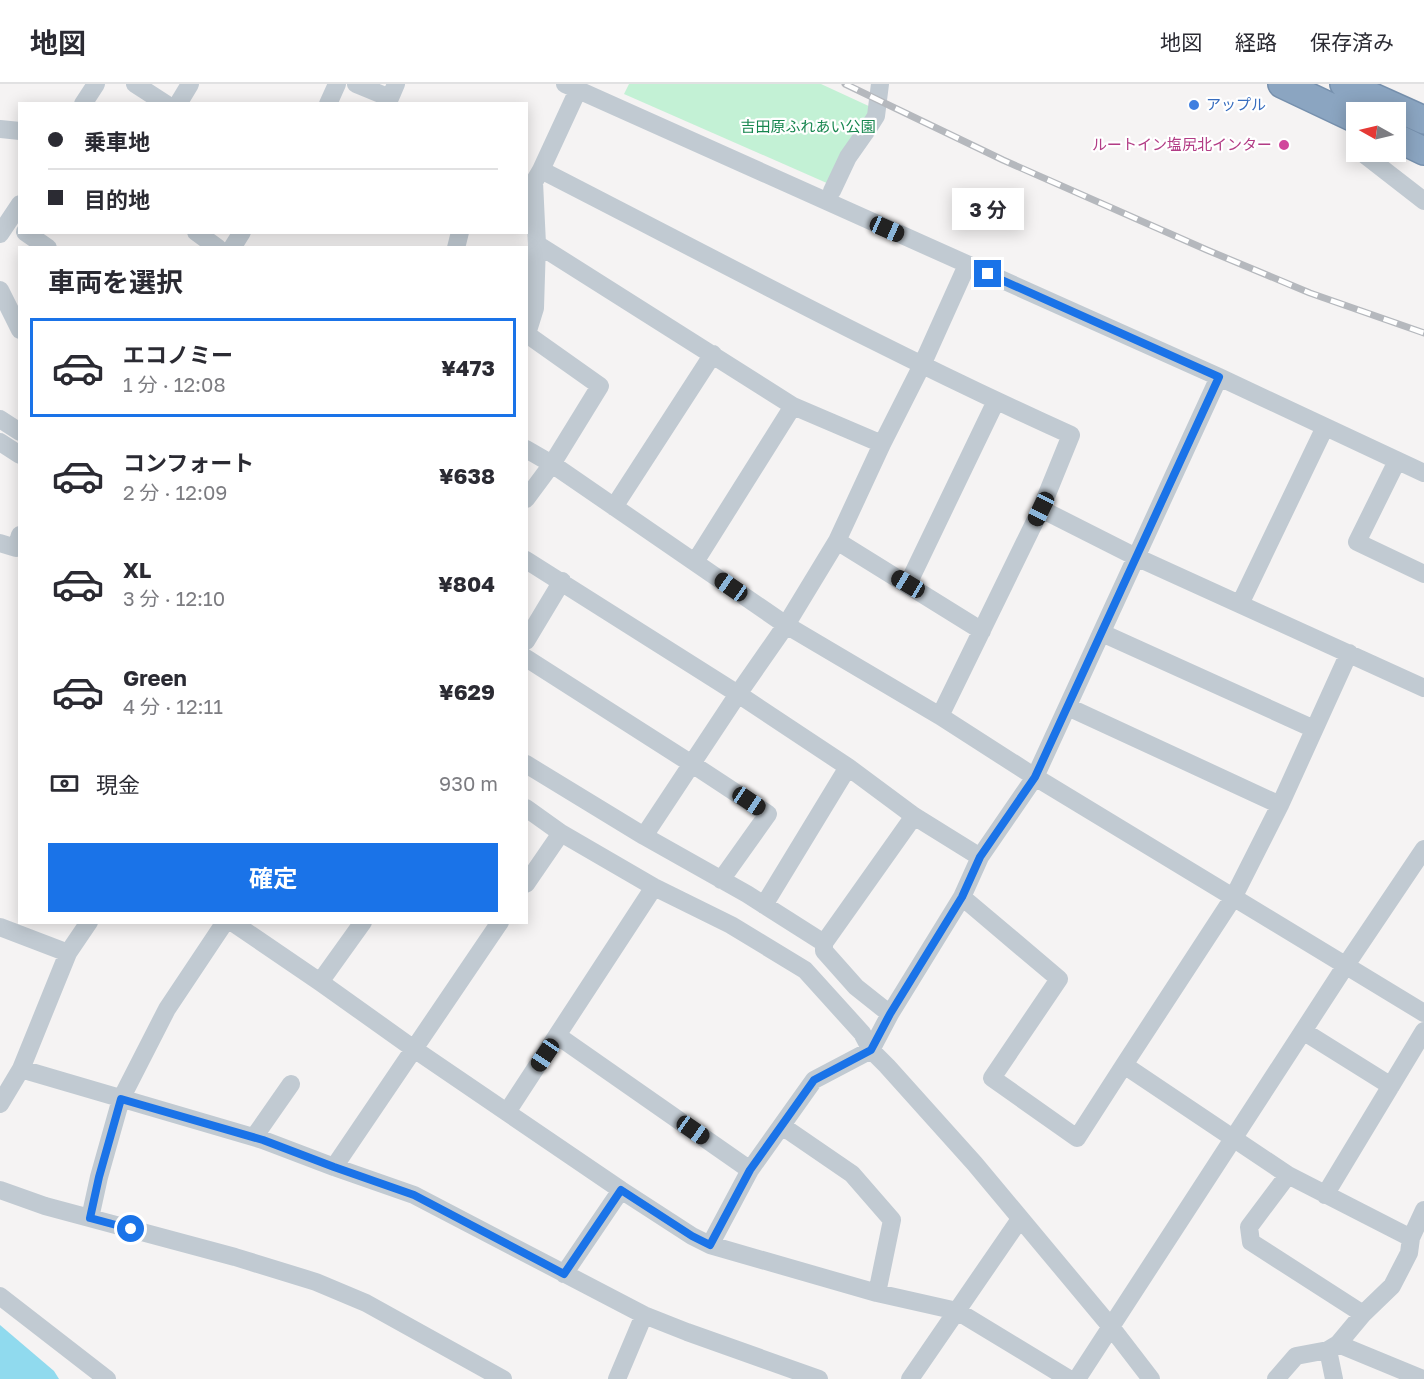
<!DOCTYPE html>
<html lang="ja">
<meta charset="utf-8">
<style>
:root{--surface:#fff;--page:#f7f7f7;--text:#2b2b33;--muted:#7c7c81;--line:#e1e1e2;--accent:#1a73e8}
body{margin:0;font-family:"Golos Text","Noto Sans JP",sans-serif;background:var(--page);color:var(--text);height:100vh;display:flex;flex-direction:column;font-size:22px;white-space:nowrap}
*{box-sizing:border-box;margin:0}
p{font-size:20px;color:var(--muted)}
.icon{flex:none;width:33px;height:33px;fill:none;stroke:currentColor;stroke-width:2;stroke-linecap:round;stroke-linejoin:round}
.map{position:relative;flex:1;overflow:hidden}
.details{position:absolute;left:18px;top:162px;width:510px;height:678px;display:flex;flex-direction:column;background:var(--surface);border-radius:0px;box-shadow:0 3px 15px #0003}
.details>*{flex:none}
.hud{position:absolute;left:18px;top:18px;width:510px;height:132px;border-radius:0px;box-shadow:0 3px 15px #0003;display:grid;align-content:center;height:132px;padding:0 30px;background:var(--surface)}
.needle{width:39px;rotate:278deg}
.controls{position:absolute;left:1346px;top:18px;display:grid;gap:12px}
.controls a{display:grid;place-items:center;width:60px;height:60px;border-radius:0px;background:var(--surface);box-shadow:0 3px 15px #0003;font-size:30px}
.end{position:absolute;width:27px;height:27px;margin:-14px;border:8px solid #1a73e8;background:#fff;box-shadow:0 0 0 3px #fff}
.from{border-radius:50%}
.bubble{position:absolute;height:42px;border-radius:0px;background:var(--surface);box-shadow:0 3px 15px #0003;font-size:20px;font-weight:700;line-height:42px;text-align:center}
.car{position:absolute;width:18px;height:36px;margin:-18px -9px;border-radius:8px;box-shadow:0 0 4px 2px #0007;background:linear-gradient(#222 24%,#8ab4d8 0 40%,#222 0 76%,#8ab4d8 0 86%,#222 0)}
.hud b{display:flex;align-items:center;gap:21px;height:57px;font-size:22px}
.hud b+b{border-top:2px solid var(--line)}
.hud i{width:15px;height:15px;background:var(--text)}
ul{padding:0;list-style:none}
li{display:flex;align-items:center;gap:18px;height:99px;margin:0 12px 9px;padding:0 18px;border:3px solid transparent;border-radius:0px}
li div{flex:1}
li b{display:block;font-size:22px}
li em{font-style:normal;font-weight:700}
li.active{border-color:var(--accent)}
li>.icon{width:54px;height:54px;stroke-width:1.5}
h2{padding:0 30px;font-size:27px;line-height:72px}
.pay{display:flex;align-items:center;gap:15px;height:66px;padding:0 30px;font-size:22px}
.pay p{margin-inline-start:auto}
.primary-button{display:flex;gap:12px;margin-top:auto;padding:12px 30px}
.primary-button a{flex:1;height:69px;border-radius:0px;background:var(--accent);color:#fff;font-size:24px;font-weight:700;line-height:69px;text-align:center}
header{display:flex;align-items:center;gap:36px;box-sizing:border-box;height:84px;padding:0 30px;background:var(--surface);border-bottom:2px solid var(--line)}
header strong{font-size:28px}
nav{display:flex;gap:33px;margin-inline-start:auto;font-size:21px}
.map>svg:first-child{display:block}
.green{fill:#c3f1d5}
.water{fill:#90daee}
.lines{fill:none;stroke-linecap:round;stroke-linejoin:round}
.highway-casing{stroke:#7690ad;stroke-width:30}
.minor{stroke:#c1cad2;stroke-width:18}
.highway{stroke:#8ba5c1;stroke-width:27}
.rail-casing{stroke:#b5b8bd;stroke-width:7}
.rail{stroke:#fff;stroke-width:4.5;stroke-dasharray:14;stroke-linecap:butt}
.route{stroke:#1a73e8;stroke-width:8}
.shop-dot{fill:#3f7fe0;stroke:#fff;stroke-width:2}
.hotel-dot{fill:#d1479c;stroke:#fff;stroke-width:2}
.labels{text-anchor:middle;stroke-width:4.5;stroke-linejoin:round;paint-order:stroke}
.shop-label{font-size:15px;fill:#366cbe;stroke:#fff;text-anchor:start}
.park-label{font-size:15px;fill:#17864f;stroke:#fff}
.hotel-label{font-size:15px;fill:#b23c85;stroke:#fff;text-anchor:end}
</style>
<header>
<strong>地図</strong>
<nav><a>地図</a><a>経路</a><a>保存済み</a></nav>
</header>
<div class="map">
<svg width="1424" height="1295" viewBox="0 0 1424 1295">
<rect width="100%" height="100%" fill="#f5f3f3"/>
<path class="green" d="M629 0H821L873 24 829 100 624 10Z"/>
<path class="water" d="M0 1241 54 1287 59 1295H0Z"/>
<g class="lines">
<defs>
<path id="highway" d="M1282 0 1356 35
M1344 0 1424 36
M1395 53 1424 67"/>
</defs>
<use href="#highway" class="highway-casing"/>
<path class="minor" d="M135 0 166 20
M356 0 390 14 396 0
M565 0 1219 293 1424 389
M83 20 96 0
M178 20 190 0
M328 20 337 0
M0 45 20 47
M1361 68 1424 117
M541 86C717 176 891 270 1071 351L1041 425 940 632
M832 107 848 73 869 43 876 32 880 0
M25 148 48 164
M196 148 218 164
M0 150 20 120
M537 160 793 322 882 360
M232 164 242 148
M456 164 460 148
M0 206 20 246
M526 253 535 224 537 160 534 98 541 86 578 6
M0 335 20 348
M0 358 20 371
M526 365 552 380 786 541 940 632 1035 693 1424 929
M1397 377 1357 458 1424 490
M526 415 552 380 600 302 528 251
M614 423 713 270
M1041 425 1136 473 1424 604
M837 457 982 547
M0 459 16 464 20 451
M526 476 738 610 848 683 914 732 980 773
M695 478 793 322
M908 500 996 317
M1240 520 1325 343
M1102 549 1314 645
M526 557 562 497
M526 574 692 680 768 730 721 796
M1068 623 1280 721
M526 680 644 752 747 810 824 859
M526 724 561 749 654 803 731 841 805 886 862 949 871 966 887 982 975 1080 1111 1243 1151 1295
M644 752 738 610 786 541 837 457 882 360 922 281 967 181
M526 800 561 749
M962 813 1059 895 992 994 1077 1054 1124 981 1233 814 1280 721 1349 569
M764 821 848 683
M232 838 320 898 414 965 621 1106 692 1152 710 1161 877 1209 957 1227 1069 1295
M0 843 68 869
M320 898 363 838
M890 930 856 903 824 867V859L914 732
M1303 947 1391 1002
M558 952 750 1086
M1124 981 1288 1091 1411 1154
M21 985 263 1056 334 1083 414 1111 644 1231 687 1248 819 1295
M0 1020 21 985 68 869 89 838
M507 1028 654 803
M782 1042 852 1090 892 1136 877 1209
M254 1053 291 1000
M334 1083 500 838
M1288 1091 1249 1143 1251 1158 1363 1230
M0 1106 45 1122 235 1173 316 1198 366 1219 503 1295
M1325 1111 1424 947
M90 1134 99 1093 121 1015 167 925 225 838
M710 1161 750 1086 814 996 871 966 890 930 962 813 980 773 1035 693 1219 293
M564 1190 621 1106
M0 1212 107 1295
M1338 1260 1423 1295
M1328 1266 1334 1295
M617 1295 644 1231
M910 1295 1020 1135
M1077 1295 1346 881 1424 765
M1276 1295 1296 1272 1328 1266 1338 1260 1363 1230 1392 1202 1409 1169 1411 1154 1424 1126"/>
<use href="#highway" class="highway"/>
<defs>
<path id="rail" d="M845 0 1003 76 1207 166 1310 209 1424 249"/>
</defs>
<use href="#rail" class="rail-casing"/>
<use href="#rail" class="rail"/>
</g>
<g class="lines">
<path class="route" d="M131 1145 90 1134 99 1093 121 1015 263 1056 334 1083 414 1111 564 1190 621 1106 692 1152 710 1161 750 1086 814 996 871 966 890 930 962 813 980 773 1035 693 1219 293 988 190"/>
</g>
<circle class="shop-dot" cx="1194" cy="21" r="6"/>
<circle class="hotel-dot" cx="1284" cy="61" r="6"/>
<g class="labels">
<g class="shop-label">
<text x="1206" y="26">アップル</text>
</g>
<g class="park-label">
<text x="808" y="48">吉田原ふれあい公園</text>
</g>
<g class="hotel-label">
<text x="1272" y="66">ルートイン塩尻北インター</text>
</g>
</g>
</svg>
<div class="controls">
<a><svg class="needle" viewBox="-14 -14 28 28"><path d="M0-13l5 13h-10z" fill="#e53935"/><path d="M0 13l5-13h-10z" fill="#7c7c81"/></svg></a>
</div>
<i class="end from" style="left:131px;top:1145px"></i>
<i class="end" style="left:988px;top:190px"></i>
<div class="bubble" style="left:952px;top:104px;width:72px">3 分</div>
<i class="car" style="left:887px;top:145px;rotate:114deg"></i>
<i class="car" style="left:1041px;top:425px;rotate:206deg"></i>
<i class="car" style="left:908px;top:500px;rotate:301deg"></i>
<i class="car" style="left:731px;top:503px;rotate:305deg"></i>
<i class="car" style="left:749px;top:717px;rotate:124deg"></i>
<i class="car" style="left:545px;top:971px;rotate:214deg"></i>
<i class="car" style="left:693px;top:1046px;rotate:125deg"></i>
<div class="hud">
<b><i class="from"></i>乗車地</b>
<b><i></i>目的地</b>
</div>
<section class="details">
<h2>車両を選択</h2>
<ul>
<li class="active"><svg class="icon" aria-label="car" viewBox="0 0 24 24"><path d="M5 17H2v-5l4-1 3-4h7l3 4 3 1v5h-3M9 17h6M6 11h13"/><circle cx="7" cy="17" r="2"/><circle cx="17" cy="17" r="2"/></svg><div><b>エコノミー</b><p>1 分 · 12:08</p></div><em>¥473</em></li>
<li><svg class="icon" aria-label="car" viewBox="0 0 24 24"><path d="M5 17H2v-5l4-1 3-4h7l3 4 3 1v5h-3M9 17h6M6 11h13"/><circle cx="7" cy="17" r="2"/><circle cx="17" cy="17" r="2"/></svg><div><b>コンフォート</b><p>2 分 · 12:09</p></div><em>¥638</em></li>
<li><svg class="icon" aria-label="car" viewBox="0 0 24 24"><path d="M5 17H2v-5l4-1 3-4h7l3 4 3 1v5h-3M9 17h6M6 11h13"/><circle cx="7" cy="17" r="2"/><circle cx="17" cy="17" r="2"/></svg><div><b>XL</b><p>3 分 · 12:10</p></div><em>¥804</em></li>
<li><svg class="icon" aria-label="car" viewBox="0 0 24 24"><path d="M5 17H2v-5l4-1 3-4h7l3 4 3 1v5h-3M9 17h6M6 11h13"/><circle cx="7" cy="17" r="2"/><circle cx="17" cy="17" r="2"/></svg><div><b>Green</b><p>4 分 · 12:11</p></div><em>¥629</em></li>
</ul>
<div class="pay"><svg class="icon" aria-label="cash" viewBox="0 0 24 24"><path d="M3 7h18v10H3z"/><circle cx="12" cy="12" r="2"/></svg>現金<p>930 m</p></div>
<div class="primary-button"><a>確定</a></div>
</section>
</div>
